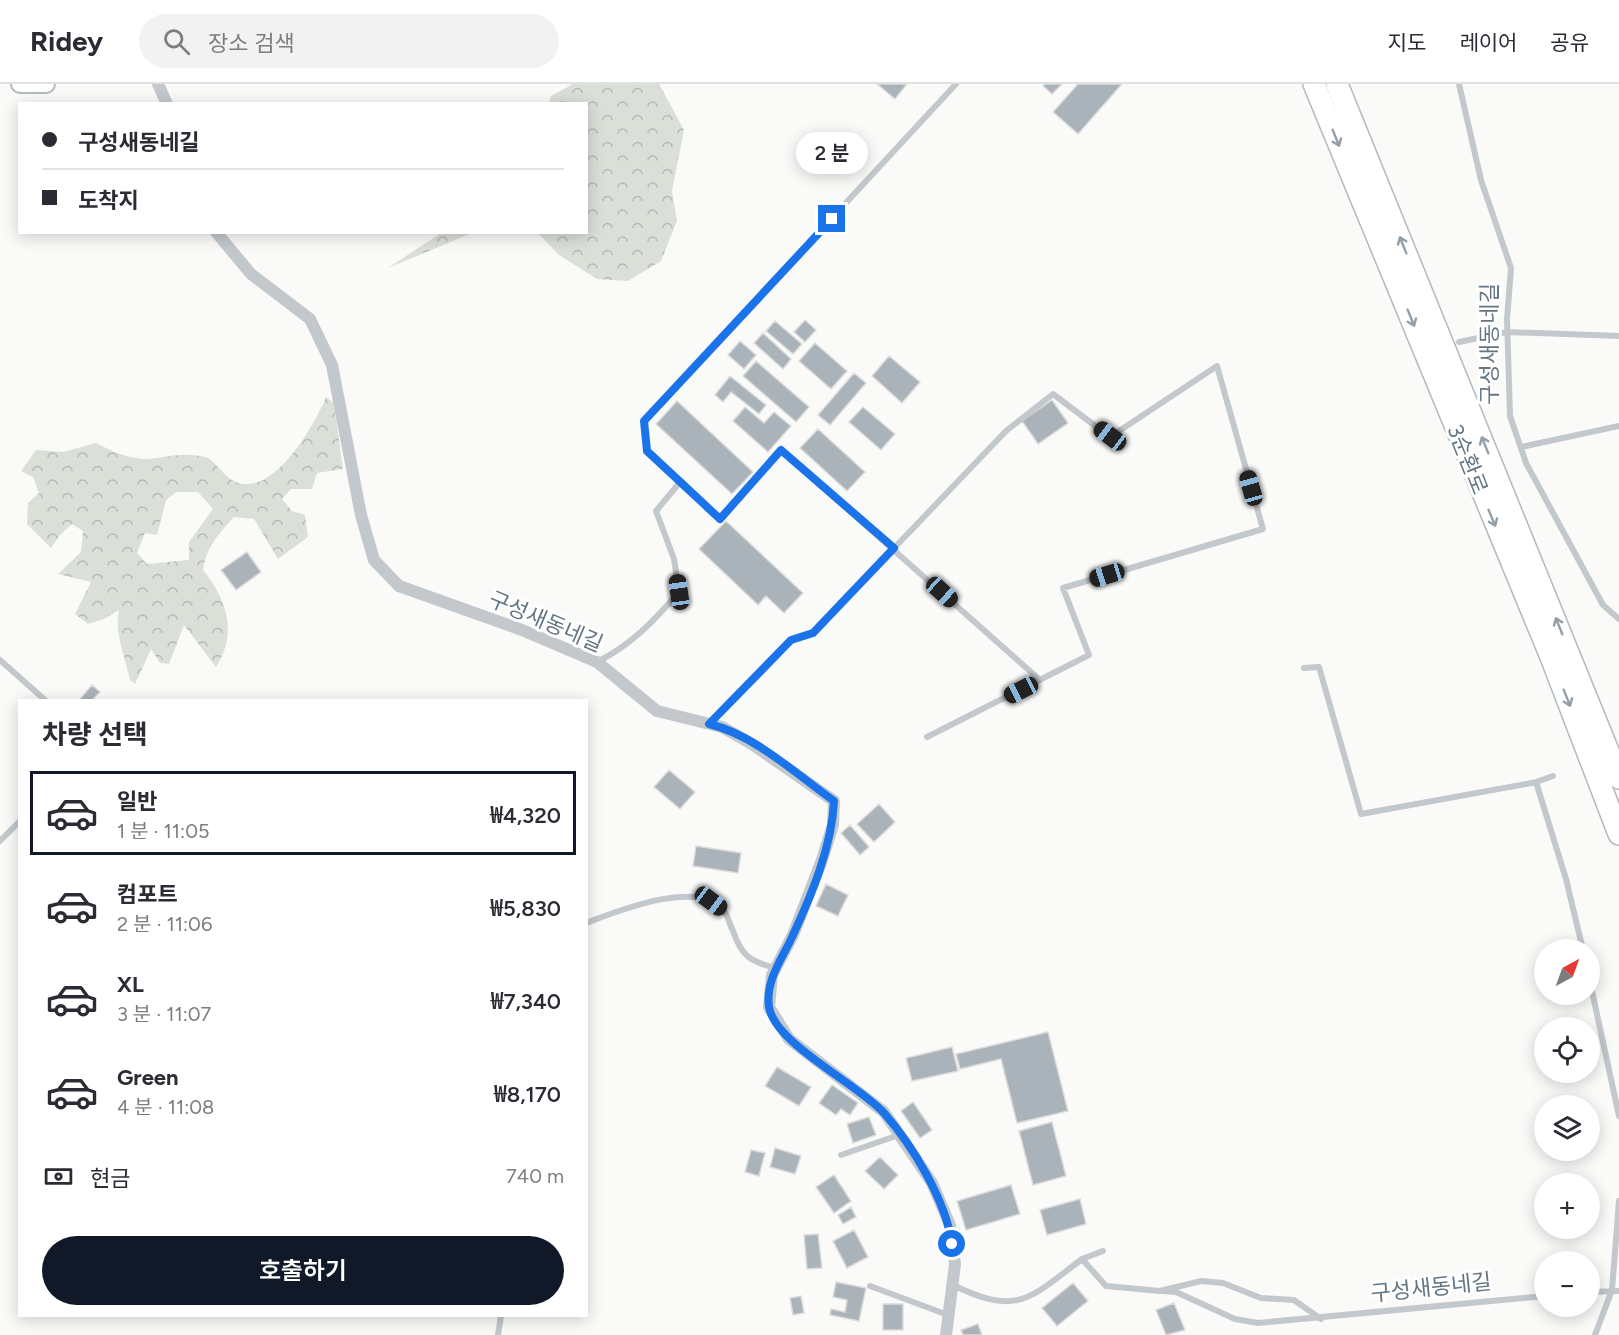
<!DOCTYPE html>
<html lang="ko">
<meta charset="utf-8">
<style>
:root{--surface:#fff;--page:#f2f2f3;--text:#2b2b33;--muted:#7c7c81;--line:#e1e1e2;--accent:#111827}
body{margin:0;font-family:Figtree,"Noto Sans KR",sans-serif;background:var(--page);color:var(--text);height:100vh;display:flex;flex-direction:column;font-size:22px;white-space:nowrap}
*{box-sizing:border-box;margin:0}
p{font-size:20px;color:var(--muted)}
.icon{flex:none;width:33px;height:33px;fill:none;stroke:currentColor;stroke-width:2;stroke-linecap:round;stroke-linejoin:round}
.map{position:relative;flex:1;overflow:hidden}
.side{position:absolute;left:18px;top:615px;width:570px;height:618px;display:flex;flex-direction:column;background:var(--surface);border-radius:0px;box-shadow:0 3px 15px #0003}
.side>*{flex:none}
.guide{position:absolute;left:18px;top:18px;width:570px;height:132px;border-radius:0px;box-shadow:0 3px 15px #0003;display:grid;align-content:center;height:132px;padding:0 24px;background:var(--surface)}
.needle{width:39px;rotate:41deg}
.controls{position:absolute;left:1534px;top:855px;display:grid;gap:12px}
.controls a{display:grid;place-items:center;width:66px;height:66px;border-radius:50%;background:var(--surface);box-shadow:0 3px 15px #0003;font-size:30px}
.end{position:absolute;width:27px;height:27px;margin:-14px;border:8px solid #1a73e8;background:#fff;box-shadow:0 0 0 3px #fff}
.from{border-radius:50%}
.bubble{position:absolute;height:42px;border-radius:21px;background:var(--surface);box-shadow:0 3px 15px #0003;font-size:20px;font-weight:600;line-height:42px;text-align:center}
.car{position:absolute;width:18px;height:36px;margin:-18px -9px;border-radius:8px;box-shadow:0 0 4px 2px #0007;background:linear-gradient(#222 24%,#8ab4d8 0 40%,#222 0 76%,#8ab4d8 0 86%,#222 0)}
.guide b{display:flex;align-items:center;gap:21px;height:57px;font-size:22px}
.guide b+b{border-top:2px solid var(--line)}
.guide i{width:15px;height:15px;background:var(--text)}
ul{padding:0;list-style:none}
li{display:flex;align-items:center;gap:18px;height:84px;margin:0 12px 9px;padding:0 12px;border:3px solid transparent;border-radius:0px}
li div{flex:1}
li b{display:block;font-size:22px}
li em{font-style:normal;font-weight:600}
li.on{border-color:var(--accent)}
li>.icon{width:54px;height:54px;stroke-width:1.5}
h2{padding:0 24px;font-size:27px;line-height:72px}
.pay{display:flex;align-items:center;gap:15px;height:66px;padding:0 24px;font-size:22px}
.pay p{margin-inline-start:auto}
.button{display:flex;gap:12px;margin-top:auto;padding:12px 24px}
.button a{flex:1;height:69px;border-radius:36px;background:var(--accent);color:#fff;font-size:24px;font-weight:600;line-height:69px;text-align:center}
header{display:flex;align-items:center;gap:36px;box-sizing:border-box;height:84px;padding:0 30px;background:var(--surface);border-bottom:2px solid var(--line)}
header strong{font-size:28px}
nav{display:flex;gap:33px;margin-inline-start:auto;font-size:21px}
.search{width:420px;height:54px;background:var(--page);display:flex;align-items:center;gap:15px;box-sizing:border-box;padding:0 21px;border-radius:33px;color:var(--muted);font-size:22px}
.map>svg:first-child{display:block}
.forest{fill:url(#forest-crowns);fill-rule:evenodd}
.building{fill:#aab3b9;stroke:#dcdcda;stroke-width:1.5}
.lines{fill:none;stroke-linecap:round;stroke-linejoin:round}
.secondary-casing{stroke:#b3babf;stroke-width:20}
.highway-casing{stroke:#b4b9bd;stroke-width:24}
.lane{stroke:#c3c8cc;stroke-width:6}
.street{stroke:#c3c8cc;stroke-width:12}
.secondary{stroke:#fff;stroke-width:16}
.highway{stroke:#fff;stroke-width:21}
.oneway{stroke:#939fa8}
.route{stroke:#1a73e8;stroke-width:8}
.labels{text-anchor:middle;stroke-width:6;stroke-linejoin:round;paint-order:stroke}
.street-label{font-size:22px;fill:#657683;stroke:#fff}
</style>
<header>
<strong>Ridey</strong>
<div class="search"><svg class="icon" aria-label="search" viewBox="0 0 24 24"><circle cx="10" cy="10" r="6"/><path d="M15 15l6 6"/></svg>장소 검색</div>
<nav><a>지도</a><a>레이어</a><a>공유</a></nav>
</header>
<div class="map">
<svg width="1619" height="1251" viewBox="0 0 1619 1251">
<defs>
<pattern id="forest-crowns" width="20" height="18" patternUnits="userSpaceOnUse" patternTransform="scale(1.5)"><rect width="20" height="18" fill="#dadfd7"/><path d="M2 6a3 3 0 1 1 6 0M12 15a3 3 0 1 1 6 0" fill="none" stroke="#b4b9b4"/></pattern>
</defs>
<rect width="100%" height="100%" fill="#fafaf8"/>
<path class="forest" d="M573 0H659L684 46 672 107 677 137 661 177 628 197 597 195 559 171 538 149 586 148V20L549 19 551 12Z
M441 149H472L388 184Z
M326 313 334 319 343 385 317 389 312 405H291L282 415 292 427 305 431 308 453 278 475 254 435 234 433C219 449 206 464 203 486 227 516 238 548 216 583L184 541 169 580 160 579 151 565 135 600 130 596C125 573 114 548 119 526L104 535 88 540 75 530 91 498 58 490 81 468 83 447 72 440 60 451 51 464 27 440 28 419 39 409 33 393 21 387 36 366 63 368 96 359C113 368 129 375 148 375 162 374 176 370 189 371 194 371 203 372 208 374 220 382 227 399 245 400 279 403 315 340 326 313ZM176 408H198L213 425 189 458V476L147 480 137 469 145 449 157 451 166 416Z"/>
<path class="building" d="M877 0H907L895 15Z
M1045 0H1062L1052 10 1043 2Z
M1078 0H1122L1078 50 1053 28Z
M805 236 816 246 805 258 794 248Z
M775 237 802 260 793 270 766 247Z
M763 249 791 275 783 285 754 259Z
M740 257 756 271 744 285 728 271Z
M815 259 847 287 831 305 799 277Z
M889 272 920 298 902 319 872 292Z
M756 277 809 323 796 338 743 292Z
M854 289 866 299 830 341 818 331Z
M730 292 766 321 759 330 731 308 723 318 715 311Z
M1052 316 1068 339 1038 360 1022 337Z
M677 317 753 388 732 410 656 340Z
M745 323 764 339 774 328 791 342 768 368 733 337Z
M863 323 895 350 881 366 849 338Z
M818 345 865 388 847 407 800 364Z
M726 437 803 509 784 529 766 512 758 521 699 465Z
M247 468 261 488 236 506 221 486Z
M92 601 100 608 92 616H82L80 615Z
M669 686 695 708 680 725 654 703Z
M879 720 895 738 874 758 857 740Z
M850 741 869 763 860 771 841 749Z
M696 762 741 769 738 789 693 782Z
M826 800 848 811 838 832 816 822Z
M1048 948 1068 1027 1017 1039 1001 975 960 985 956 970Z
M952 963 958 987 912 997 906 974Z
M777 983 811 1003 799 1022 765 1002Z
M832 1001 858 1019 850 1031 841 1025 836 1031 819 1019Z
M913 1018 932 1046 920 1054 901 1027Z
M869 1033 876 1051 853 1059 847 1040Z
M1052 1038 1066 1092 1033 1101 1019 1047Z
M775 1064 801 1072 795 1090 770 1083Z
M751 1066 765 1069 759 1092 745 1088Z
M880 1073 898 1091 884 1105 865 1087Z
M834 1091 851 1117 834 1129 816 1103Z
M1011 1101 1020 1130 966 1146 957 1117Z
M1080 1115 1086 1140 1047 1151 1040 1126Z
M851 1123 856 1133 843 1140 838 1131Z
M854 1146 868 1173 847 1184 833 1157Z
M818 1150 822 1184 807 1185 804 1151Z
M836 1198 866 1204 859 1237 830 1231 831 1225 845 1228 847 1216 833 1213Z
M1073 1199 1088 1217 1057 1242 1042 1224Z
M801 1212 804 1229 793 1231 790 1214Z
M1174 1219 1185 1246 1166 1251 1156 1226Z
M883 1220H903V1246H883Z
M978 1240 982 1251H963L961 1246Z"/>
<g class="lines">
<defs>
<path id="secondary" d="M20 0H46"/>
<path id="highway" d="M1314 0 1551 573 1619 750
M1337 0 1619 694"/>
</defs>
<use href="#secondary" class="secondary-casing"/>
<use href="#highway" class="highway-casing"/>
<path class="lane" d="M1459 0 1481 96 1511 184 1507 235 1510 332 1526 379 1603 521 1619 535
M1459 258 1507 248 1619 252
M1521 363 1619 342
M681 397 720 435 781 366 1040 596
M0 576 45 616
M597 578C631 561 654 537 679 508L674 475 656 427 681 397 647 367 644 337 956 0
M1304 584 1319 583 1361 730 1537 698
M709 640 791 556 813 549 1006 347 1053 310 1110 353 1217 282 1263 445 1063 504 1089 571 927 653
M1553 692 1536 698 1566 795 1583 866
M0 757 20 737
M586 839C618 827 703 792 726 830 729 835 730 842 733 847 742 873 750 877 775 884
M1590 898 1619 1032
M841 1071 899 1051
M1082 1175 1103 1167
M953 1201C1018 1233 1030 1214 1082 1175L1106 1202 1160 1207 1201 1197 1223 1199 1261 1214 1294 1216 1321 1235
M870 1202 948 1231
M1163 1207 1176 1208 1235 1235 1258 1239 1545 1212
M1590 1208 1619 1207
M498 1251 501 1232
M1595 1251 1612 1206 1619 1117"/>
<path class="street" d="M158 0 167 20
M216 148 251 190 310 235 332 281 361 431 374 476 399 502 522 546 597 578 657 627 722 643 752 660 834 717 833 741 822 776 793 851 772 891 769 923 789 955 884 1028 932 1099 950 1141 955 1180 946 1251"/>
<use href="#secondary" class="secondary"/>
<use href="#highway" class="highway"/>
</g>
<defs><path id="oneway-shaft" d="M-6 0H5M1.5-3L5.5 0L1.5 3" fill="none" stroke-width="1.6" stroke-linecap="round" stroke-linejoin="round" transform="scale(1.5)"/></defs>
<g class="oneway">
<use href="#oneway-shaft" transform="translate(1336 54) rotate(68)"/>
<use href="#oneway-shaft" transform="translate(1403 161) rotate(-112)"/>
<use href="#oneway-shaft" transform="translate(1411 234) rotate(68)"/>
<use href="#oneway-shaft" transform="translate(1485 361) rotate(-112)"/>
<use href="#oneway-shaft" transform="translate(1492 434) rotate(67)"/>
<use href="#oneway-shaft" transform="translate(1559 542) rotate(-112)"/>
<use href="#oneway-shaft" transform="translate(1567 614) rotate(68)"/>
</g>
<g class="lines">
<path class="route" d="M832 135 644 337 647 367 720 435 781 366 894 464 813 549 791 556 709 640C755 651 796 690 834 717 832 762 812 810 793 851 783 874 765 896 769 923 775 960 858 1000 884 1029 913 1062 946 1117 952 1160"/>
</g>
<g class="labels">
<g class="street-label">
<text transform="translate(1489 260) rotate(-90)" y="8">구성새동네길</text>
<text transform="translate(1468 375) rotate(68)" y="8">3순환로</text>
<text transform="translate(546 537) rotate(23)" y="8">구성새동네길</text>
<text transform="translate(1431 1203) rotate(-6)" y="8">구성새동네길</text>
</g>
</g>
</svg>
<div class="controls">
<a><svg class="needle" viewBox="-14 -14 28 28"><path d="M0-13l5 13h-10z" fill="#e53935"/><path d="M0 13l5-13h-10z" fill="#7c7c81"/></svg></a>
<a><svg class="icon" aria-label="locate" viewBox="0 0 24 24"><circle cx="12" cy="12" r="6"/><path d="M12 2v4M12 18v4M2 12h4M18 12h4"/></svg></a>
<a><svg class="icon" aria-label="layers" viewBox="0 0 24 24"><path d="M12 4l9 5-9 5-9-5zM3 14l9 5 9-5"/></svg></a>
<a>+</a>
<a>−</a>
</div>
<i class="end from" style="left:952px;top:1160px"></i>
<i class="end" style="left:832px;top:135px"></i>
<div class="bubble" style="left:796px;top:48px;width:72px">2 분</div>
<i class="car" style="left:1110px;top:352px;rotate:307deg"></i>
<i class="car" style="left:1251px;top:404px;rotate:344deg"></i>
<i class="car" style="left:1107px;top:491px;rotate:253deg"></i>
<i class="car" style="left:679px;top:508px;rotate:352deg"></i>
<i class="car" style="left:942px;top:508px;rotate:132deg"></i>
<i class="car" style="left:1021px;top:606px;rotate:243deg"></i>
<i class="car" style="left:711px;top:817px;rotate:127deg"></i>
<div class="guide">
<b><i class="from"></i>구성새동네길</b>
<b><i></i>도착지</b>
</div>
<section class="side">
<h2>차량 선택</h2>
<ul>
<li class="on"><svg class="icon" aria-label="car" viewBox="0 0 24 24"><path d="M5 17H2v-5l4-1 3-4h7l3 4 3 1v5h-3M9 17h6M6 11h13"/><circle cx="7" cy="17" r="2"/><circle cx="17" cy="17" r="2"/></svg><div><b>일반</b><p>1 분 · 11:05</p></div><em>₩4,320</em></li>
<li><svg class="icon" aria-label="car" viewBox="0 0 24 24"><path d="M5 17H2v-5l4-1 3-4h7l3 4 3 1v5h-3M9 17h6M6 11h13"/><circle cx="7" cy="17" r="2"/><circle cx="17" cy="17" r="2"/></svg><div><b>컴포트</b><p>2 분 · 11:06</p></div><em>₩5,830</em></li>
<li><svg class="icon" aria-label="car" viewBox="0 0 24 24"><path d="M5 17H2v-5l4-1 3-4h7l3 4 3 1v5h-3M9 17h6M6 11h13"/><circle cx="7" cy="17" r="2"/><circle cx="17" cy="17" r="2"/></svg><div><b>XL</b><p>3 분 · 11:07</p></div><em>₩7,340</em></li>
<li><svg class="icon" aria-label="car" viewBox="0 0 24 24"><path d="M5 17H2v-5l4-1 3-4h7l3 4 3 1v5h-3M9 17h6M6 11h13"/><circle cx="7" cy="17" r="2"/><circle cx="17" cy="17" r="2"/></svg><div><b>Green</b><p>4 분 · 11:08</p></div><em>₩8,170</em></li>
</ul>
<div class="pay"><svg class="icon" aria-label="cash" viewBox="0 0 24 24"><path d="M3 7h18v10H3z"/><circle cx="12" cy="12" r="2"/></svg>현금<p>740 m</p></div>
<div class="button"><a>호출하기</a></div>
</section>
</div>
